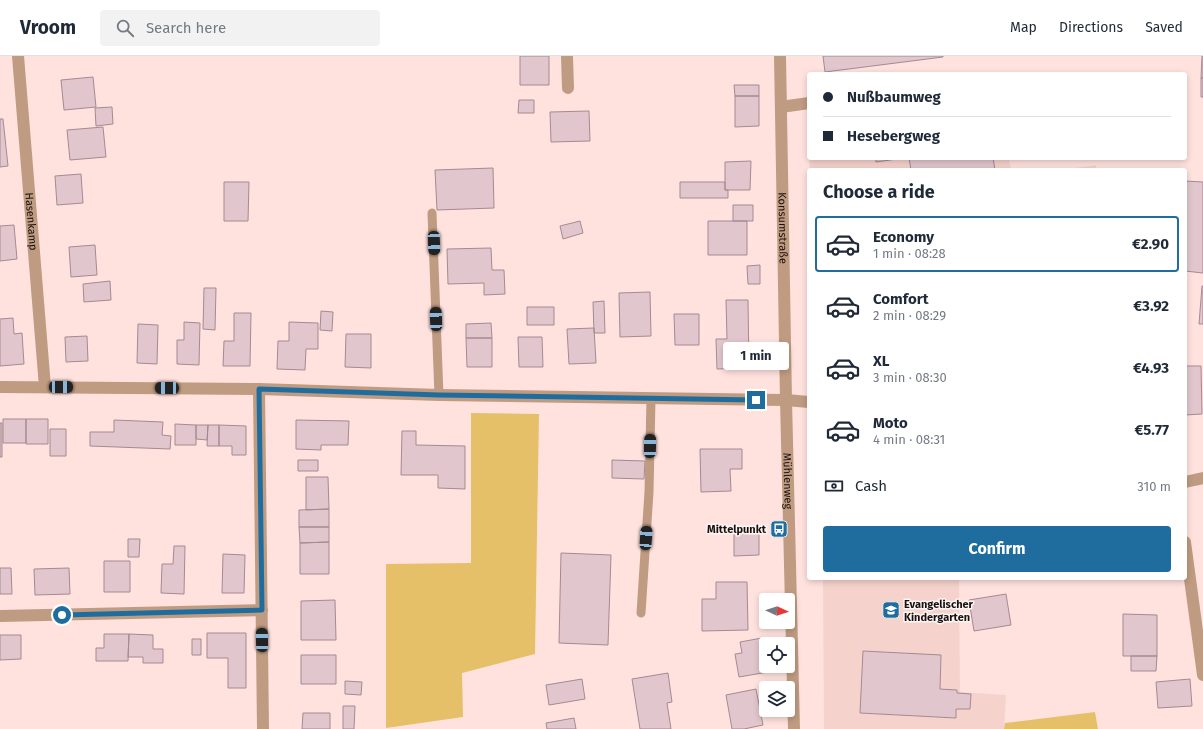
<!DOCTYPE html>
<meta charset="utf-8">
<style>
:root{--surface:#fff;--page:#f2f2f3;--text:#1f2937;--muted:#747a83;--line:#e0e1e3;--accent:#1f6d9f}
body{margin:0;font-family:"Fira Sans",sans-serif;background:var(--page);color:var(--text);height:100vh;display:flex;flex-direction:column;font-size:15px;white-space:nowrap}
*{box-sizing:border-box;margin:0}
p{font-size:13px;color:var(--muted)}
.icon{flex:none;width:22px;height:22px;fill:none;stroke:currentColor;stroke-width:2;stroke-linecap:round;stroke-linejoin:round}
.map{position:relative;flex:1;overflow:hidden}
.details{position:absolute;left:807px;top:112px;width:380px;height:412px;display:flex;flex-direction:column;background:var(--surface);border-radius:4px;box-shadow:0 2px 6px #0003}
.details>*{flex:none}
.top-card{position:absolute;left:807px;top:16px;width:380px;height:88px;border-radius:4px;box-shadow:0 2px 6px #0003;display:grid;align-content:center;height:88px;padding:0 16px;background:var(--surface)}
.needle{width:26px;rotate:93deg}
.fabs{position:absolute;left:759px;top:537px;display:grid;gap:8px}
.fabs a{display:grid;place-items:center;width:36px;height:36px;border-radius:4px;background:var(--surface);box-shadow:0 2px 6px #0003;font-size:20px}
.end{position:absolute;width:18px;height:18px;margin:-9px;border:5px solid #1f6d9f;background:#fff;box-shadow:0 0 0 2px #fff}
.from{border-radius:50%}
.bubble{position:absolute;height:28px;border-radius:4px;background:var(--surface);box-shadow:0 2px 6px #0003;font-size:13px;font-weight:700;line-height:28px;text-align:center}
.car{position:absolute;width:12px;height:24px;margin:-12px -6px;border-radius:5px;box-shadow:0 0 3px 1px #0007;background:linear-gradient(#222 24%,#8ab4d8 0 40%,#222 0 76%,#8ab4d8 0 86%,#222 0)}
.top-card b{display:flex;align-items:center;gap:14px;height:38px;font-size:15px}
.top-card b+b{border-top:1px solid var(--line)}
.top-card i{width:10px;height:10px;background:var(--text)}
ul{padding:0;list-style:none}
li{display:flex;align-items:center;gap:12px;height:56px;margin:0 8px 6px;padding:0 8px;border:2px solid transparent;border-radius:4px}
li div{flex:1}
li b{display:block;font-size:15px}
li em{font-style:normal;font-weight:700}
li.selected{border-color:var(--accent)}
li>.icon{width:36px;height:36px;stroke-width:1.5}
h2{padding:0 16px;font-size:18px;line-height:48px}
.pay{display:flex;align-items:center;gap:10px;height:44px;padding:0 16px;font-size:15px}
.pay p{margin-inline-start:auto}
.primary-button{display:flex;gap:8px;margin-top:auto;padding:8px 16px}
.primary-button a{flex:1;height:46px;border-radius:4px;background:var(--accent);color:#fff;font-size:16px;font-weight:700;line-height:46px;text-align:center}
header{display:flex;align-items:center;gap:24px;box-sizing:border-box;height:56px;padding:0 20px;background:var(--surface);border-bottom:1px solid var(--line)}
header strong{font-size:19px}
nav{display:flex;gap:22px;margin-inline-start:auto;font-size:14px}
.search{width:280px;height:36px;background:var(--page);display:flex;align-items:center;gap:10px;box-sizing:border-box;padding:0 14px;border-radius:4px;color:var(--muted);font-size:15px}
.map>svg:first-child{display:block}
.built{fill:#f6d2cc}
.green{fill:#e5c069}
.building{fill:#e2c6ce;stroke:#a48a91}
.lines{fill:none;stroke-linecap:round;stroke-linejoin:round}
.lane{stroke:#bf9b81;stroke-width:9}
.street{stroke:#bf9b81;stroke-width:12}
.route{stroke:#1f6d9f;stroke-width:5}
.labels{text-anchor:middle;stroke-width:3;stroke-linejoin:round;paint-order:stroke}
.street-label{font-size:11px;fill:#1a110f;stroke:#fbf5f4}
.poi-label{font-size:11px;font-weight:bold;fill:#1a110f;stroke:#fbf5f4;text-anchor:end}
</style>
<header>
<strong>Vroom</strong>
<div class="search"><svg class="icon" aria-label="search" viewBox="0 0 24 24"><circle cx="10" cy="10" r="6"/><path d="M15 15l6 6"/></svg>Search here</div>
<nav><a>Map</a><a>Directions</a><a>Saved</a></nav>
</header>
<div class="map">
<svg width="1203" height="673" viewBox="0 0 1203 673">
<rect width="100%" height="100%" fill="#ffe2de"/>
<path class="built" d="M809 102H1009L1011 114H810Z
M1096 109V114H1062Z
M823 522H959L960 636 1006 639 1004 673H824Z"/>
<path class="green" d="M471 357 539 358 535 598 462 617 463 661 386 672V508L471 507Z
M1095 656 1098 673H1004L1005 667Z"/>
<path class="building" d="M520 0H549V29H520Z
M823 0H943V1L825 16Z
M1202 0H1203V22H1201Z
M93 21 96 51 64 54 61 24Z
M1201 22H1203V41H1201Z
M734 29H759V40H735Z
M735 40H759V70L735 71Z
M519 44H534V57H518Z
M112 51 113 68 96 70 95 52Z
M589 55 590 85 551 86 550 56Z
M0 63H3L8 110 0 111Z
M103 71 106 101 70 104 67 74Z
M876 102H904L876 106Z
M909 102H993L995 114H911Z
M751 105 750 134H725V106Z
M493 112 494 152 437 154 435 114Z
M81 118 83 147 57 149 55 120Z
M1185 125 1203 126V217L1185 215Z
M224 126H249L248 165H224Z
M680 126H725V134H728V142H680Z
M733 149H753V165H733Z
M580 165 583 177 563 183 560 170Z
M708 165H747V199H708Z
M14 169 17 203 0 205V170Z
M95 189 97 219 71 221 69 191Z
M491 192 492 214H504L505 238 484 239V227L448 228 447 193Z
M760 209V228H748L747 210Z
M110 225 111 244 84 246 83 228Z
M1202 230H1203V268H1199Z
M204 232H216L215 274 203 273Z
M650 236 651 280 620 281 619 237Z
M726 244H748L749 312 717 313 716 283H727Z
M604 245 605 277H594L593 246Z
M527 251H554V269H527Z
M321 255 333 256 332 275 320 274Z
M234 257H251L250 310H223L224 285H234Z
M674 258H699V289H675Z
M13 262 14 278 22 277 24 308 0 310V263Z
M184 266 200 267 199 309 177 308V284H184Z
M289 266 318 267V293H306L305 314 277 313 278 285H289Z
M491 267 492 282H466V268Z
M138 268 158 269 157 308 137 307Z
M594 272 596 307 569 308 567 273Z
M346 278H371V312L345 311Z
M87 280 88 305 66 306 65 281Z
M518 281H542L543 311H519Z
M466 282H492V311H467Z
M1185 310H1201L1202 358 1185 359Z
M3 363H26V387H3Z
M26 363H48V388H26Z
M114 364 163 366 162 379 171 380 170 393 90 390V376H114Z
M296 364 349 365 348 389H321V394L296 393Z
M0 367H2V401H0Z
M175 368 196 369V389H175Z
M196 369H208L207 384 196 383Z
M208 369H219V390H207Z
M219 369 246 370V399H232V390H219Z
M50 373H66V400H50Z
M402 375H416V389L465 390V433L438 432V419H401Z
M700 393H742V413H730L731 435 701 436Z
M298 404H318V415H298Z
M612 404 645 405 644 423 612 422Z
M306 421H328L329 453 306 454Z
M329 453V471H299V454Z
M299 471H329V486L300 487Z
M734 472H759V499L734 500Z
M128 483H140L139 501H128Z
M329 486V518H300V487Z
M174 490H185L184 538 161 537 162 508H173Z
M561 497 611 499 608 589 559 587Z
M223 498 245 499 244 537H222Z
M104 505H130V536H104Z
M0 512H11L12 538H0Z
M69 512 70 538 35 539 34 513Z
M716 526H747L748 574 702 575V543H716Z
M1006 538 1011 569 974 575 969 544Z
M335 544 336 584H301V545Z
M1123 558 1157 559V600H1123Z
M207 577H246V632H228V602H207Z
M104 578H129L128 605H96V592H104Z
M129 578 153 579V593H163V607H143V601H128Z
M0 579H21V603L0 604Z
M762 582 764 597H766V610H773L774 615 739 621 735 598 742 597 740 586Z
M192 583H201V599H192Z
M863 595 941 599 940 633 957 634V637L971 638 970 653H956V662L860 657Z
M301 599H336V628H301Z
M1131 600H1157L1156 615H1131Z
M668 617 672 646 667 647 671 673H640L632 623Z
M582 623 585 643 549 649 546 629Z
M1190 623 1192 650 1158 652 1156 626Z
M345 625 362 626 361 639 345 638Z
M756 633 763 669 744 673H732L726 639Z
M343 650H355L354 673H343Z
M303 657H330V673H302Z
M574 662 576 673H547L546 667Z"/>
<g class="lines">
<path class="lane" d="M432 157 439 339
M641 557 649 436 651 343"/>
<g class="street">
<path id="s1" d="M18 0 45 331"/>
<path d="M567 0 568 32"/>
<path id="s2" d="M780 0 786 344 794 673"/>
<path d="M781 51 809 47"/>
<path d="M0 331 259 333 439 339 786 344 809 346"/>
<path d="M259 333 263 673"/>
<path d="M1185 426 1203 422"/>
<path d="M1185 486 1203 619"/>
<path d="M0 560 262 554"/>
</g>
</g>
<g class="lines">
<path class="route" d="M62 559 262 554 259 333 439 339 756 344"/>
</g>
<defs>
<symbol id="bus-square" viewBox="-11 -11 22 22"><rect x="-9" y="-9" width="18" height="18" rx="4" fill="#1f6d9f" stroke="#fbf5f4"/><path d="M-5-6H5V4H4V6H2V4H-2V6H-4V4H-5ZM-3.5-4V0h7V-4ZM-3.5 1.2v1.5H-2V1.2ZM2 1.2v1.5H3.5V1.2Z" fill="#fff"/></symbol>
<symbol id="school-square" viewBox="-11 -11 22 22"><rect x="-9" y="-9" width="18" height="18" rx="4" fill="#1f6d9f" stroke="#fbf5f4"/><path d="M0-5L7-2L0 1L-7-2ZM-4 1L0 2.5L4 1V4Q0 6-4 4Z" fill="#fff"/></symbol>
</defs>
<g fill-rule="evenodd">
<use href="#bus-square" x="769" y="463" width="20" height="20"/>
<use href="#school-square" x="881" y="544" width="20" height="20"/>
</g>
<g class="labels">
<g class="street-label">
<text dy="4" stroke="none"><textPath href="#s1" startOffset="166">Hasenkamp</textPath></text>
<text dy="4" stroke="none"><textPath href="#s2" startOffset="172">Konsumstraße</textPath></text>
<text dy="4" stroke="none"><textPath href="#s2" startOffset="425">Mühlenweg</textPath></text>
</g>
<g class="poi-label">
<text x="766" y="477">Mittelpunkt</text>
<text x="904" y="552" text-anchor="start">Evangelischer<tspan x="904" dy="13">Kindergarten</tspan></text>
</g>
</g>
</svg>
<div class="fabs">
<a><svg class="needle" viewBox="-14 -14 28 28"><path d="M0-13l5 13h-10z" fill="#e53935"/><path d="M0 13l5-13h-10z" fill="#747a83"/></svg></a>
<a><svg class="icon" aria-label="locate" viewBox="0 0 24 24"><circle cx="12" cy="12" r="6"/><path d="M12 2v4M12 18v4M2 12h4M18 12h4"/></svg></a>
<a><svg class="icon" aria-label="layers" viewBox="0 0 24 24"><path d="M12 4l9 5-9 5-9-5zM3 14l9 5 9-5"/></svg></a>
</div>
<i class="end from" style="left:62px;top:559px"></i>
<i class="end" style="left:756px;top:344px"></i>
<div class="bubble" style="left:723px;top:286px;width:66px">1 min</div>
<i class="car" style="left:434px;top:187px;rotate:178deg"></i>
<i class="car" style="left:436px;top:263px;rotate:358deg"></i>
<i class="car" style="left:61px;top:331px;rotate:90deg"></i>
<i class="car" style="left:167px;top:332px;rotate:271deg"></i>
<i class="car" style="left:650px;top:390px;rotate:1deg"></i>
<i class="car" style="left:646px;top:482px;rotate:4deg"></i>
<i class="car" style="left:262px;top:584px;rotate:359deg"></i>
<div class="top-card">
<b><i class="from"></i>Nußbaumweg</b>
<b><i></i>Hesebergweg</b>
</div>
<section class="details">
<h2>Choose a ride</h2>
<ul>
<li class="selected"><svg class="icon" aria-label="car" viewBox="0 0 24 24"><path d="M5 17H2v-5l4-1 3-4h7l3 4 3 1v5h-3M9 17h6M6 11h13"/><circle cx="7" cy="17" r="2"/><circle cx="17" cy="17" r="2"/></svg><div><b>Economy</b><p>1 min · 08:28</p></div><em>€2.90</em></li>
<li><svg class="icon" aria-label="car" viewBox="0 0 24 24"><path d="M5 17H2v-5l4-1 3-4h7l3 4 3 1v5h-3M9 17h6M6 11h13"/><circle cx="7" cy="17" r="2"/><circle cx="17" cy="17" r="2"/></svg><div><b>Comfort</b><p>2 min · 08:29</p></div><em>€3.92</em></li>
<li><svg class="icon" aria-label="car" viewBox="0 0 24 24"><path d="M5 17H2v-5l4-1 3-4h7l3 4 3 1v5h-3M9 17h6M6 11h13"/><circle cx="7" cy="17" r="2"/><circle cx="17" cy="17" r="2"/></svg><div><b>XL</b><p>3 min · 08:30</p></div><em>€4.93</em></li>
<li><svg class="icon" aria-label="car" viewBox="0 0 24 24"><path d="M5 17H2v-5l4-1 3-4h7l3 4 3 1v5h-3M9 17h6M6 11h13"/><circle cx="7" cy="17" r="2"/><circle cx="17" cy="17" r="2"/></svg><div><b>Moto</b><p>4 min · 08:31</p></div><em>€5.77</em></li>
</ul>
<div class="pay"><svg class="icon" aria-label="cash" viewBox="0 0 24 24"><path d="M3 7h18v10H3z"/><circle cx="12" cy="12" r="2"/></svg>Cash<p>310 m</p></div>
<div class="primary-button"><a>Confirm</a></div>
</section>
</div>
